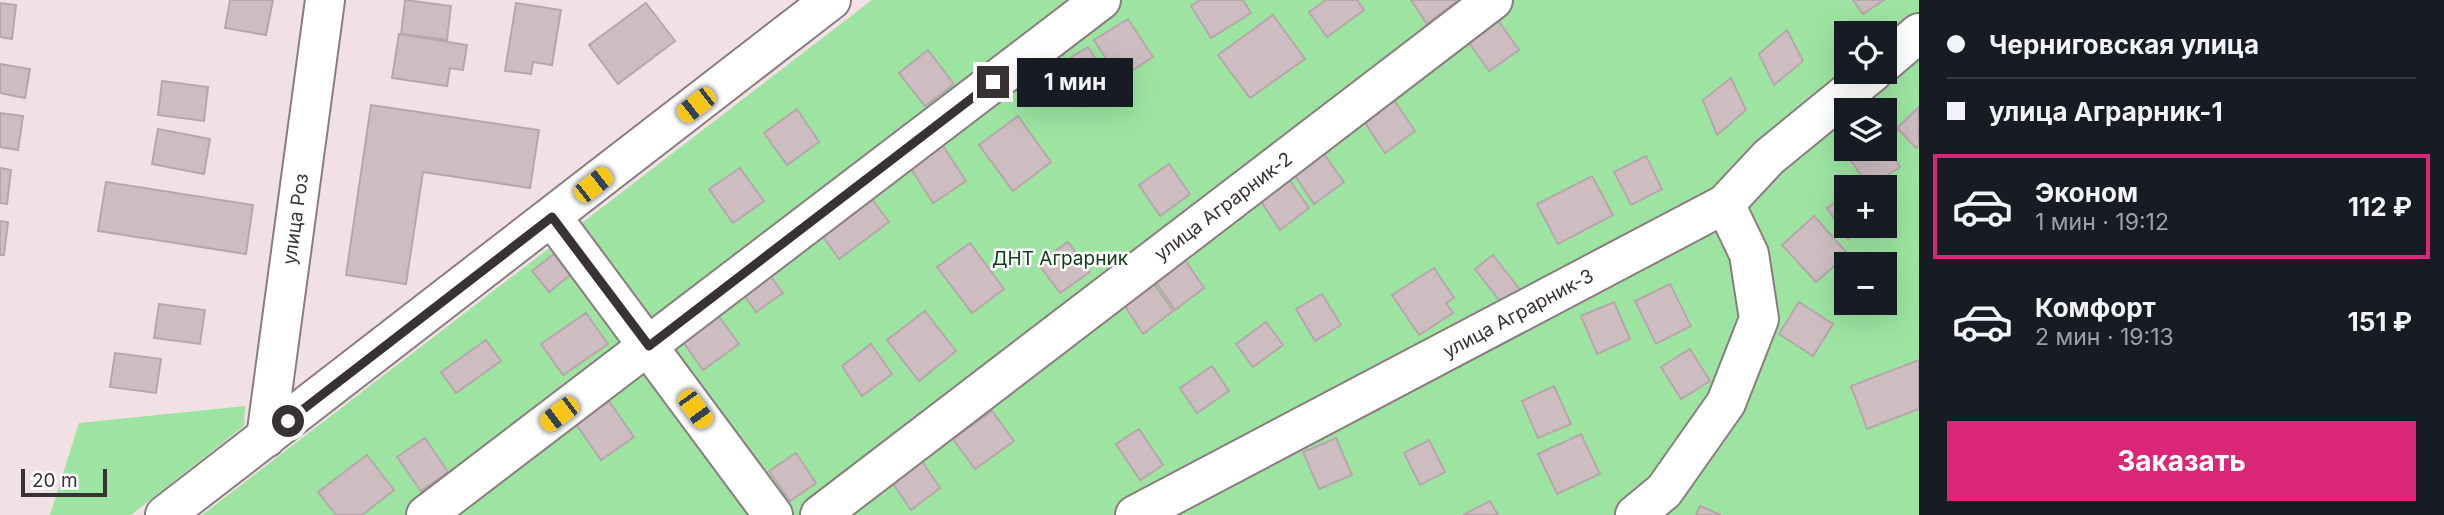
<!DOCTYPE html>
<html lang="ru">
<meta charset="utf-8">
<style>
:root{--surface:#171b24;--page:#20242c;--text:#f1f3f6;--muted:#9ea1a6;--line:#363941;--accent:#db2777}
body{margin:0;font-family:Inter,sans-serif;background:var(--page);color:var(--text);height:100vh;display:flex;flex-direction:column;font-size:26px;white-space:nowrap}
*{box-sizing:border-box;margin:0}
p{font-size:23px;color:var(--muted)}
.icon{flex:none;width:38px;height:38px;fill:none;stroke:currentColor;stroke-width:2;stroke-linecap:round;stroke-linejoin:round}
.map{position:relative;flex:1;overflow:hidden}
.sheet{display:flex;flex-direction:column;background:var(--surface);width:525px}
.sheet>*{flex:none}
.top-card{display:grid;align-content:center;height:154px;padding:0 28px;background:var(--surface)}
.tools{position:absolute;left:1834px;top:21px;display:grid;gap:14px}
.tools a{display:grid;place-items:center;width:63px;height:63px;border-radius:0px;background:var(--surface);box-shadow:0 7px 28px #0002;font-size:35px}
.scale{position:absolute;left:21px;bottom:18px;width:86px;box-sizing:border-box;padding-left:7px;border:4px solid #393234;border-top:0;font-size:19px;line-height:24px;white-space:nowrap;color:#393234;-webkit-text-stroke:5px #fff;paint-order:stroke}
.end{position:absolute;width:32px;height:32px;margin:-16px;border:9px solid #393234;background:#fff;box-shadow:0 0 0 4px #fff}
.from{border-radius:50%}
.bubble{position:absolute;height:49px;border-radius:0px;background:var(--surface);box-shadow:0 7px 28px #0002;font-size:23px;font-weight:700;line-height:49px;text-align:center}
.car{position:absolute;width:21px;height:42px;margin:-21px -10px;border-radius:9px;box-shadow:0 0 5px 2px #0007;background:linear-gradient(#f5c518 24%,#345 0 40%,#f5c518 0 76%,#345 0 86%,#f5c518 0)}
.top-card b{display:flex;align-items:center;gap:24px;height:66px;font-size:26px}
.top-card b+b{border-top:2px solid var(--line)}
.top-card i{width:18px;height:18px;background:var(--text)}
ul{padding:0;list-style:none}
li{display:flex;align-items:center;gap:21px;height:105px;margin:0 14px 10px;padding:0 14px;border:4px solid transparent;border-radius:0px}
li div{flex:1}
li b{display:block;font-size:26px}
li em{font-style:normal;font-weight:700}
li.selected{border-color:var(--accent)}
li>.icon{width:63px;height:63px;stroke-width:1.5}
.primary-button{display:flex;gap:14px;margin-top:auto;padding:14px 28px}
.primary-button a{flex:1;height:80px;border-radius:0px;background:var(--accent);color:#fff;font-size:28px;font-weight:700;line-height:80px;text-align:center}
main{display:flex;flex:1;min-height:0}
.map>svg:first-child{display:block}
.green{fill:#9de4a2;fill-rule:evenodd}
.building{fill:#cdbdc1;stroke:#b5a7aa;stroke-width:2}
.lines{fill:none;stroke-linecap:round;stroke-linejoin:round}
.minor-casing{stroke:#8a7c7f;stroke-width:42}
.minor{stroke:#fff;stroke-width:38}
.route{stroke:#393234;stroke-width:9}
.labels{text-anchor:middle;stroke-width:5;stroke-linejoin:round;paint-order:stroke}
.street-label{font-size:19px;fill:#393234;stroke:#fff}
.park-label{font-size:19px;fill:#0a3e14;stroke:#fff}
</style>
<main>
<div class="map">
<svg width="1919" height="515" viewBox="0 0 1919 515">
<rect width="100%" height="100%" fill="#f1e1e4"/>
<path class="green" d="M872 0H1919V515H202ZM1846 33H1885V72H1846ZM1846 110H1885V149H1846ZM1846 187H1885V226H1846ZM1846 264H1885V303H1846Z
M245 406 244 426 131 515H50L79 423Z"/>
<path class="building" d="M230 0H273L266 35 225 28Z
M405 0 451 6 447 40 401 34Z
M1200 0H1243L1251 13 1211 38 1191 6Z
M1326 0H1357L1364 10 1327 37 1309 12Z
M1411 0H1455L1456 2 1427 24Z
M1853 0H1884L1863 14Z
M0 3 16 5 12 39 0 37Z
M516 3 561 10 552 65 533 62 531 74 505 71Z
M646 3 675 41 618 84 589 45Z
M1273 15 1305 59 1250 98 1218 55Z
M1128 19 1153 57 1119 79 1094 40Z
M1497 19 1519 50 1489 71 1468 41Z
M1787 30 1803 61 1774 85 1759 54Z
M399 34 467 45 463 70 450 68 447 86 392 78Z
M1088 47 1113 85 1080 107 1054 68Z
M928 50 954 84 925 106 899 73Z
M0 64 30 69 25 98 0 93Z
M1731 78 1746 110 1717 135 1703 100Z
M162 81 208 87 204 121 158 115Z
M1394 100 1415 131 1385 153 1365 123Z
M371 105 539 130 530 188 423 172 406 284 346 275Z
M1918 108 1919 145 1916 148 1897 128Z
M797 109 819 142 787 165 764 133Z
M0 113 23 116 18 150 0 147Z
M1018 116 1051 162 1013 191 979 145Z
M158 129 210 139 204 174 152 164Z
M941 143 966 181 933 203 908 164Z
M1885 143 1900 167 1869 187 1848 156 1859 149H1885Z
M1322 151 1344 182 1314 204 1293 173Z
M1646 156 1662 189 1631 205 1614 172Z
M1169 164 1190 194 1160 216 1139 185Z
M0 168 11 170 7 204 0 203Z
M740 168 764 201 733 223 709 189Z
M1592 176 1613 215 1558 244 1537 204Z
M1288 178 1309 208 1280 230 1260 200Z
M106 182 253 205 246 254 98 231Z
M869 195 889 222 839 259 819 231Z
M1846 195V226H1869L1848 239 1827 208Z
M1814 216 1848 254 1816 282 1782 245Z
M0 221 8 222 4 255H0Z
M1068 242 1090 272 1060 293 1038 263Z
M970 243 1004 289 972 313 937 267Z
M554 254 570 275 549 292 532 271Z
M1493 255 1525 296 1507 310 1475 269Z
M1183 257 1204 288 1175 310 1154 279Z
M1434 268 1454 298 1446 303 1453 313 1419 335 1392 295Z
M769 274 783 293 756 312 742 292Z
M1152 281 1173 311 1143 334 1123 303Z
M1670 284 1691 326 1656 344 1635 301Z
M1322 294 1341 325 1315 341 1296 309Z
M1614 302 1630 339 1597 354 1581 316Z
M1799 302 1833 324 1813 356 1779 334Z
M159 304 205 310 200 344 154 338Z
M714 310 739 344 703 370 679 336Z
M925 311 956 351 919 381 887 340Z
M586 313 608 344 563 375 541 344Z
M1266 322 1283 345 1253 367 1236 344Z
M486 340 501 361 456 393 441 372Z
M871 344 892 374 862 396 842 366Z
M1690 349 1710 381 1681 399 1661 367Z
M115 353 161 359 156 393 110 387Z
M1919 360V409L1867 429 1851 386Z
M1212 366 1229 391 1197 413 1180 388Z
M1554 386 1571 424 1538 438 1522 401Z
M609 401 634 437 601 460 576 424Z
M992 411 1014 441 975 469 953 439Z
M1139 429 1163 465 1140 480 1116 444Z
M1581 434 1600 474 1557 494 1538 454Z
M425 438 448 472 421 491 397 457Z
M1336 438 1352 475 1319 489 1303 452Z
M1429 440 1445 472 1420 485 1404 453Z
M796 453 816 483 790 501 769 471Z
M367 455 394 490 362 515H336L318 492Z
M919 457 940 488 911 510 890 479Z
M1490 501 1498 515H1463Z
M1700 506 1721 515H1696Z"/>
<g class="lines">
<defs>
<path id="minor" d="M1885 62 1919 33
M552 217 773 515
M266 438 325 0
M165 515 831 0
M426 515 1101 0
M820 515 1493 0
M1135 515 1725 204 1769 157 1873 72
M1635 515 1664 491 1726 403 1759 319 1749 254 1725 204"/>
</defs>
<use href="#minor" class="minor-casing"/>
<use href="#minor" class="minor"/>
</g>
<g class="lines">
<path class="route" d="M288 421 552 217 649 346 993 82"/>
</g>
<g class="labels">
<g class="street-label">
<text transform="translate(1223 206) rotate(-37)" y="7">улица Аграрник-2</text>
<text transform="translate(295 219) rotate(-82)" y="7">улица Роз</text>
<text transform="translate(1518 313) rotate(-28)" y="7">улица Аграрник-3</text>
</g>
<g class="park-label">
<text x="1060" y="265">ДНТ Аграрник</text>
</g>
</g>
</svg>
<div class="tools">
<a><svg class="icon" aria-label="locate" viewBox="0 0 24 24"><circle cx="12" cy="12" r="6"/><path d="M12 2v4M12 18v4M2 12h4M18 12h4"/></svg></a>
<a><svg class="icon" aria-label="layers" viewBox="0 0 24 24"><path d="M12 4l9 5-9 5-9-5zM3 14l9 5 9-5"/></svg></a>
<a>+</a>
<a>−</a>
</div>
<div class="scale">20 m</div>
<i class="end from" style="left:288px;top:421px"></i>
<i class="end" style="left:993px;top:82px"></i>
<div class="bubble" style="left:1017px;top:58px;width:116px">1 мин</div>
<i class="car" style="left:696px;top:105px;rotate:232deg"></i>
<i class="car" style="left:593px;top:185px;rotate:52deg"></i>
<i class="car" style="left:695px;top:409px;rotate:144deg"></i>
<i class="car" style="left:559px;top:414px;rotate:233deg"></i>
</div>
<section class="sheet">
<div class="top-card">
<b><i class="from"></i>Черниговская улица</b>
<b><i></i>улица Аграрник-1</b>
</div>
<ul>
<li class="selected"><svg class="icon" aria-label="car" viewBox="0 0 24 24"><path d="M5 17H2v-5l4-1 3-4h7l3 4 3 1v5h-3M9 17h6M6 11h13"/><circle cx="7" cy="17" r="2"/><circle cx="17" cy="17" r="2"/></svg><div><b>Эконом</b><p>1 мин · 19:12</p></div><em>112 ₽</em></li>
<li><svg class="icon" aria-label="car" viewBox="0 0 24 24"><path d="M5 17H2v-5l4-1 3-4h7l3 4 3 1v5h-3M9 17h6M6 11h13"/><circle cx="7" cy="17" r="2"/><circle cx="17" cy="17" r="2"/></svg><div><b>Комфорт</b><p>2 мин · 19:13</p></div><em>151 ₽</em></li>
</ul>
<div class="primary-button"><a>Заказать</a></div>
</section>
</main>
